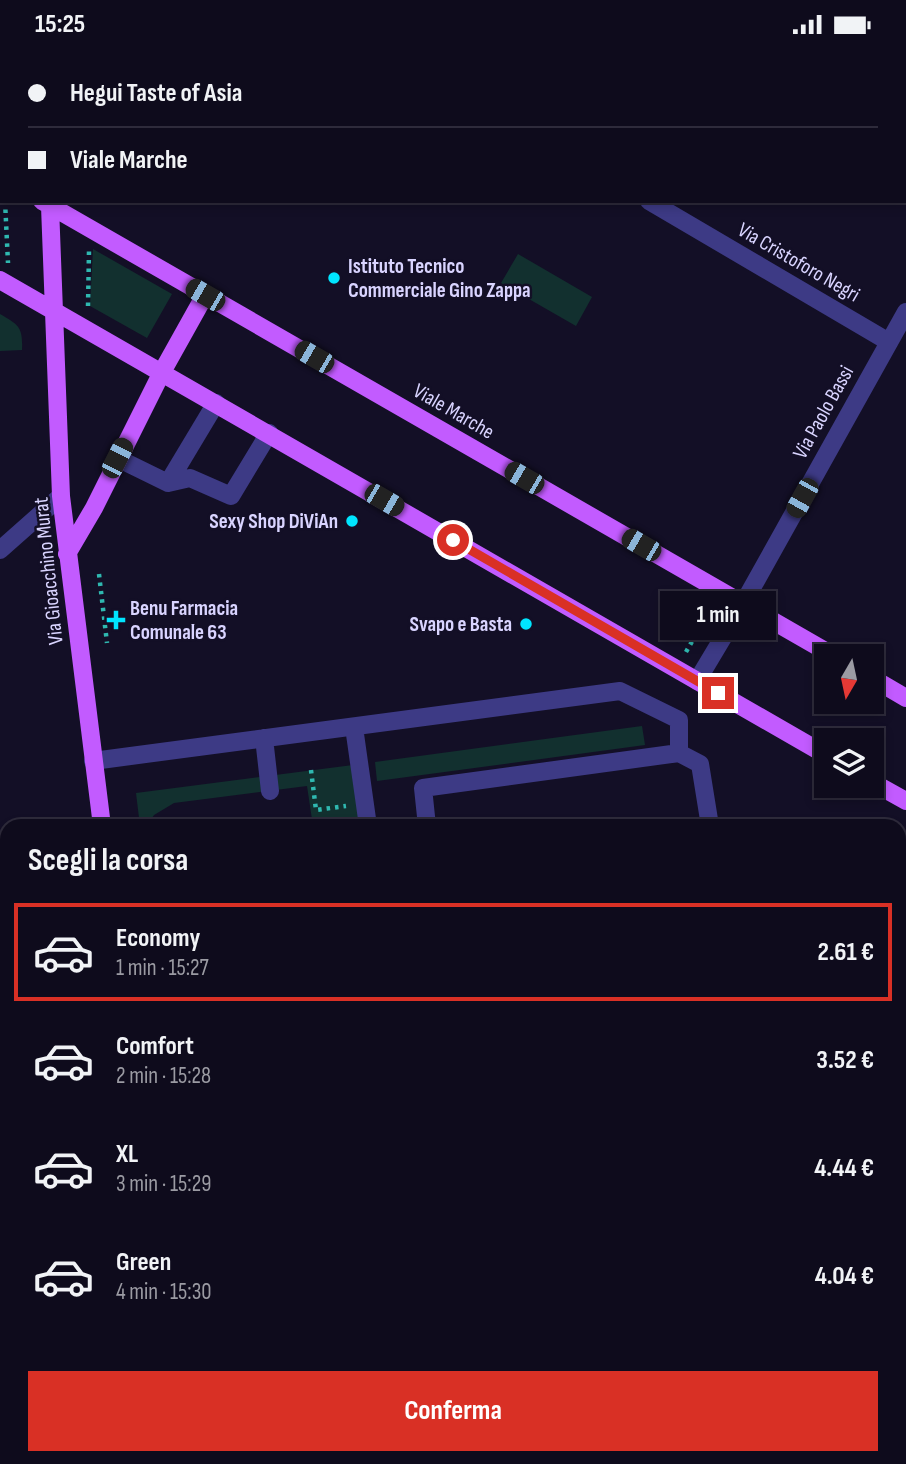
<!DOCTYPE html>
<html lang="it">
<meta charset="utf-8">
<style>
:root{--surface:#0e0b1c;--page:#1c1929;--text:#f1f3f6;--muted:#9b9ba3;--line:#2e2b3b;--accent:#d93025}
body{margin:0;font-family:"Sofia Sans Condensed",sans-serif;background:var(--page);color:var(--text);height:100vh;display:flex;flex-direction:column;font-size:26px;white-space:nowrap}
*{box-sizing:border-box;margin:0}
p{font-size:23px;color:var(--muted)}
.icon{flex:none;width:38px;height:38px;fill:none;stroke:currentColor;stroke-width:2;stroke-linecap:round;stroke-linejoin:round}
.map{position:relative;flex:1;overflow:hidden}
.side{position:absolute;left:0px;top:770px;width:906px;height:646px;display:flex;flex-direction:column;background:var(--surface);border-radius:21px 21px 0 0;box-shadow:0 4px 10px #0003,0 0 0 2px var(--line)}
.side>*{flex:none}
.banner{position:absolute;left:0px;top:0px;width:906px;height:154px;box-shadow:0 4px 10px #0003,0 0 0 2px var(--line);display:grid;align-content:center;height:154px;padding:0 28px;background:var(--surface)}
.needle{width:46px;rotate:189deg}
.tools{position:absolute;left:814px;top:595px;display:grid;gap:14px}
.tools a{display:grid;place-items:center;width:70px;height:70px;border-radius:0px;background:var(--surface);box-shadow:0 4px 10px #0003,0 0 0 2px var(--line);font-size:35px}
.end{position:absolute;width:32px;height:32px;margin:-16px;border:9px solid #d93025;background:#fff;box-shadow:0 0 0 4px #fff}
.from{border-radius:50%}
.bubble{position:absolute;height:49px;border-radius:0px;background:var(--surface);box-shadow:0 4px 10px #0003,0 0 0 2px var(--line);font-size:23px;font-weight:700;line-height:49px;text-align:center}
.car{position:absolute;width:21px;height:42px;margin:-21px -10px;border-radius:9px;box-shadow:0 0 5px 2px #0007;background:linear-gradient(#222 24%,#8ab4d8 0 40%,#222 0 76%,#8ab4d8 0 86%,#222 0)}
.banner b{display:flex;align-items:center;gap:24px;height:66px;font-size:26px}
.banner b+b{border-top:2px solid var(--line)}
.banner i{width:18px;height:18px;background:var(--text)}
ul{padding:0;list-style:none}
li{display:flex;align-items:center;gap:21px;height:98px;margin:0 14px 10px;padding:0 14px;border:4px solid transparent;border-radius:0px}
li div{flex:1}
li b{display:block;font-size:26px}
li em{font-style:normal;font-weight:700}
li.on{border-color:var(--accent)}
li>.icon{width:63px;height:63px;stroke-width:1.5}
h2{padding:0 28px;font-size:32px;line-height:84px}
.primary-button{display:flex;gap:14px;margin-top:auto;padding:14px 28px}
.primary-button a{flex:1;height:80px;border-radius:0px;background:var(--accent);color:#fff;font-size:28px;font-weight:700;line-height:80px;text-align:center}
.status{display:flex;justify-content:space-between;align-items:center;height:49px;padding:0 35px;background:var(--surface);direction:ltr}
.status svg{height:19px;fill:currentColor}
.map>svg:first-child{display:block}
.green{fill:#12302f}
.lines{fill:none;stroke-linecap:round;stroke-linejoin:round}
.path{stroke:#2fb8b0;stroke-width:4.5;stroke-dasharray:3.5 5;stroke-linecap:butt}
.minor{stroke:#3d3a85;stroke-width:18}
.major{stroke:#c25bff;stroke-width:18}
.route{stroke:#d93025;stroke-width:9}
.poi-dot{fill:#00e5ff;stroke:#130f26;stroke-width:2.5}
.labels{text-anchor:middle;stroke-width:5;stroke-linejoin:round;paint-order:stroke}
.street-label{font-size:21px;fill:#d9d4ff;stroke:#130f26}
.poi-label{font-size:21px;font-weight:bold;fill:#d9d4ff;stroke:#130f26;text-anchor:start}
</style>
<div class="status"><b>15:25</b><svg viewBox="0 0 49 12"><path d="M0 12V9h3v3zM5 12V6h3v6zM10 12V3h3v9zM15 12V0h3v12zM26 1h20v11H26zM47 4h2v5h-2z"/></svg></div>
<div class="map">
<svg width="906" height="1415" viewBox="0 0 906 1415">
<rect width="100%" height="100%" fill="#130f26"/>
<path class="green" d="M93 200 172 245 147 289 90 257Z
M518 205 592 248 576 277 501 234Z
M0 265C19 276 23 278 22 301L0 302Z
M642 677 645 696 377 732 375 713Z
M353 716 360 777H313L307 737 174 754 154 766 147 777H140L136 744Z
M906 1118V1320L900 1329V1119Z
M801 1409H861V1415H802Z"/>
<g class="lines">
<path class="path" d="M5 152 8 214
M88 257 89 202
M99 525 107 594
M686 603 711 559
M311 721 316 761 346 757
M900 1304 906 1300
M213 1409 214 1415
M849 1409V1415"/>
<path class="minor" d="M129 2 130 0
M598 2 599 0
M649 152 889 293
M117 409 168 434 190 429 231 447 269 384
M168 434 216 354
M0 501 61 447
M697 632 743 555 906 263
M354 678 368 777
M264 689 270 742
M93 712 620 642 679 671V704
M427 777 423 739 679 704 700 715 710 777
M870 777H875
M0 894 7 893
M900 902 906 951
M0 1003 7 1002
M900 1105 906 1104
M510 1409V1415
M551 1409 552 1415
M595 1409 596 1415"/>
<path class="major" d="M0 128 2 129
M42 152 834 607
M50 157 61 447 102 777
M0 231 826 706
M67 505 94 459 162 323 205 246
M872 629 906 649
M872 733 906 752
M183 1409 184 1415"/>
</g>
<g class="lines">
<path class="route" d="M453 491 718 644"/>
</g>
<g class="poi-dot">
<circle cx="334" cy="229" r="7"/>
<circle cx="352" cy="472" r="7"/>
<path d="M112.5 560.5h7v7h7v7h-7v7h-7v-7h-7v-7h7z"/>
<circle cx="526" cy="575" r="7"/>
</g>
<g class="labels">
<g class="street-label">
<text transform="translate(799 213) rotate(30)" y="7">Via Cristoforo Negri</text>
<text transform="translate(454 362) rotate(30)" y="7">Viale Marche</text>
<text transform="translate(823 363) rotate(-61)" y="7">Via Paolo Bassi</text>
<text transform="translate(48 522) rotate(-96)" y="7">Via Gioacchino Murat</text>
</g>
<g class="poi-label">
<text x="348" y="224">Istituto Tecnico<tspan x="348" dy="24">Commerciale Gino Zappa</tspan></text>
<text x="338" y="479" text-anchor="end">Sexy Shop DiViAn</text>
<text x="130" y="566">Benu Farmacia<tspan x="130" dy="24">Comunale 63</tspan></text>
<text x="512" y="582" text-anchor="end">Svapo e Basta</text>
</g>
</g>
</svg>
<div class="tools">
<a><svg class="needle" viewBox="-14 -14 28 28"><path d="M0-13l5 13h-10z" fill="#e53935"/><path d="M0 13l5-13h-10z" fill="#9b9ba3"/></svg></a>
<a><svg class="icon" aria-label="layers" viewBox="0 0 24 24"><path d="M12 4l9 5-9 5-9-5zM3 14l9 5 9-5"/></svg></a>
</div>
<i class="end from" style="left:453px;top:491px"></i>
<i class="end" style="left:718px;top:644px"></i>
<div class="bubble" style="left:660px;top:542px;width:116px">1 min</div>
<i class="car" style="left:205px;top:246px;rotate:300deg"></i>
<i class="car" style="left:314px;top:308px;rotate:300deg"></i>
<i class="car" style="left:117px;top:409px;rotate:27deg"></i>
<i class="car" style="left:524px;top:429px;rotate:300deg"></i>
<i class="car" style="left:802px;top:449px;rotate:209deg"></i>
<i class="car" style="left:384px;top:451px;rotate:120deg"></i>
<i class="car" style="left:641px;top:496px;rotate:300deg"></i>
<div class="banner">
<b><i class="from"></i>Hegui Taste of Asia</b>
<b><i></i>Viale Marche</b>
</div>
<section class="side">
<h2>Scegli la corsa</h2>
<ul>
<li class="on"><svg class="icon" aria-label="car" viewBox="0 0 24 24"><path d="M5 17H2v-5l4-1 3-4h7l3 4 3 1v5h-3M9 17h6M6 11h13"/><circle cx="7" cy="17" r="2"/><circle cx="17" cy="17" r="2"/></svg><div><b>Economy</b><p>1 min · 15:27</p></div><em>2.61 €</em></li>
<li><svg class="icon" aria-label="car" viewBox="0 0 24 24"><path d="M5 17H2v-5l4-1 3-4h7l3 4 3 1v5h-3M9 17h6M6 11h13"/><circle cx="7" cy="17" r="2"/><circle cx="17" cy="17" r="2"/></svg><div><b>Comfort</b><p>2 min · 15:28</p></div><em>3.52 €</em></li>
<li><svg class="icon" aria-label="car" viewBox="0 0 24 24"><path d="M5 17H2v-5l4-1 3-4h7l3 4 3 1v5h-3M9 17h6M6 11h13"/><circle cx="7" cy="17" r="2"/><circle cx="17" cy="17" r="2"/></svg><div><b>XL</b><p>3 min · 15:29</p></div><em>4.44 €</em></li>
<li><svg class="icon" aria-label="car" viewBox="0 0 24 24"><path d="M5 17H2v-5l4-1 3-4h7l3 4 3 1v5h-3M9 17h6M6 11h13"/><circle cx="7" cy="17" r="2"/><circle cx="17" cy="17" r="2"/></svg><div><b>Green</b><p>4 min · 15:30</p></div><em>4.04 €</em></li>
</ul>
<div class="primary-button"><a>Conferma</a></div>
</section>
</div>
